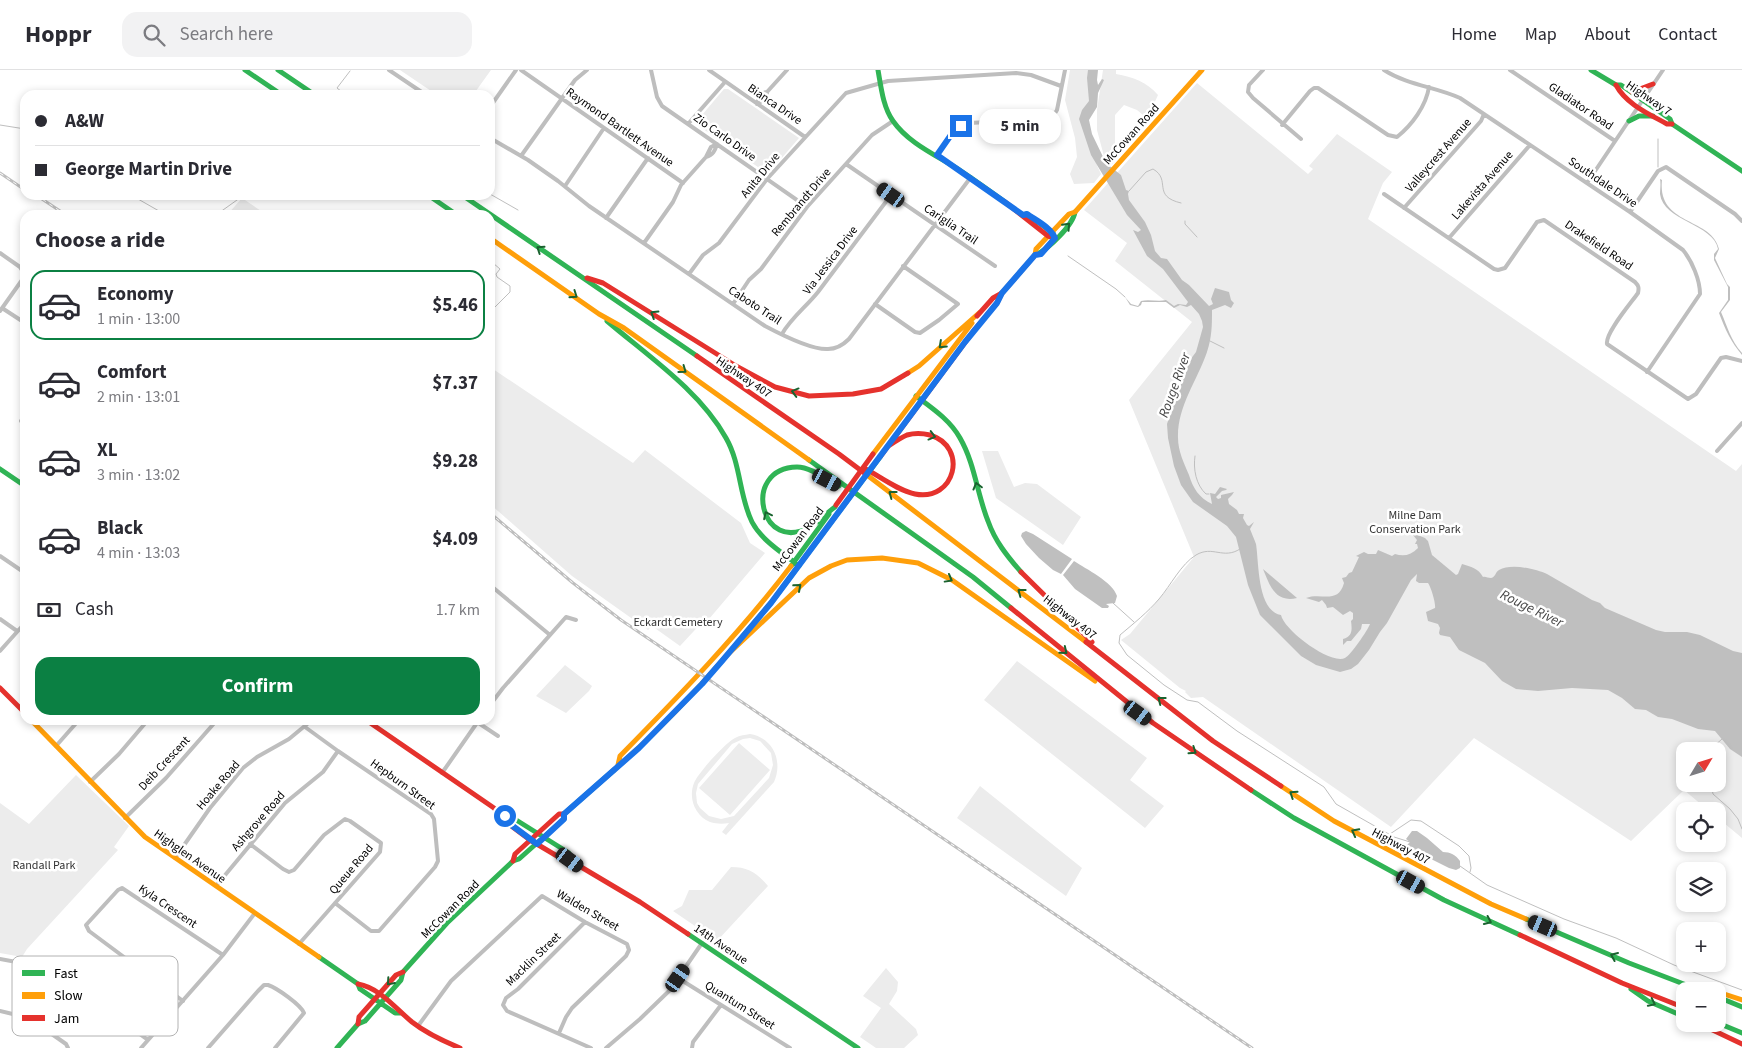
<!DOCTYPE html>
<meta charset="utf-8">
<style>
:root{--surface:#fff;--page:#f2f2f3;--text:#2b2b33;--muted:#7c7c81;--line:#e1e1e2;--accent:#0b8043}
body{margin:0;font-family:"Source Sans 3",sans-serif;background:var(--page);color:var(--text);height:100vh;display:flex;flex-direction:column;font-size:19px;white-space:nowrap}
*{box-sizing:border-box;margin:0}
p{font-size:16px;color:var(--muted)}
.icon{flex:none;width:28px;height:28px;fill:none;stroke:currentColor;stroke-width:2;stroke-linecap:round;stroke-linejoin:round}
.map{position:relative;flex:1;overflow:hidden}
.sheet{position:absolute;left:20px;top:140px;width:475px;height:515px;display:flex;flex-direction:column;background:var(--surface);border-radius:15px;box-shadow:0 2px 8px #0003}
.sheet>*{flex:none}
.banner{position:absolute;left:20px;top:20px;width:475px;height:110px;border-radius:15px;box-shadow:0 2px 8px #0003;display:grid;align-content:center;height:110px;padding:0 15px;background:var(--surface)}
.needle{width:32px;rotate:52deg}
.tools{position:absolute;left:1676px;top:672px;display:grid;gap:10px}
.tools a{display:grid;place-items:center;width:50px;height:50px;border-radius:10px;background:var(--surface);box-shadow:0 2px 8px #0003;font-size:25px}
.end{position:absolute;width:22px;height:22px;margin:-11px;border:6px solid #1a73e8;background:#fff;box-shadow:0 0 0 2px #fff}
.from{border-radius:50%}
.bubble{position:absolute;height:35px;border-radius:15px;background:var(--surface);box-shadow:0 2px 8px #0003;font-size:16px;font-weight:700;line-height:35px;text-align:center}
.car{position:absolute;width:15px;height:30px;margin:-15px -8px;border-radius:6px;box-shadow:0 0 4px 1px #0007;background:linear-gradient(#222 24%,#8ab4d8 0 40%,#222 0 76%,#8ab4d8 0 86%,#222 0)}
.banner b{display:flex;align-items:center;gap:18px;height:48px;font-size:19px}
.banner b+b{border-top:1px solid var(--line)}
.banner i{width:12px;height:12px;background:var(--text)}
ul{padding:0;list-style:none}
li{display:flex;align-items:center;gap:15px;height:70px;margin:0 10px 8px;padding:0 5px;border:2px solid transparent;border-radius:15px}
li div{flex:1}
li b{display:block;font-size:19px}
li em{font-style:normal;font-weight:700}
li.active{border-color:var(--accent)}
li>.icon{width:45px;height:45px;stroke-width:1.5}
h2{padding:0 15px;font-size:22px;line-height:60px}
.pay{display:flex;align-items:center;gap:12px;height:55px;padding:0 15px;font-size:19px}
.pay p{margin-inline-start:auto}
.primary-button{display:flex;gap:10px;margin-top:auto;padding:10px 15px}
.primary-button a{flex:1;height:58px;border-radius:15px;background:var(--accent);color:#fff;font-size:20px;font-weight:700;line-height:58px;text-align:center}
header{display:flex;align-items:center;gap:30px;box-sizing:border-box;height:70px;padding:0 25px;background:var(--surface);border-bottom:1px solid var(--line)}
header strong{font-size:24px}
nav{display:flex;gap:28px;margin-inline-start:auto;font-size:18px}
.search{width:350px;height:45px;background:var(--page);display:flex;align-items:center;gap:12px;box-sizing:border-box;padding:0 18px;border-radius:15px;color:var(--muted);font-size:19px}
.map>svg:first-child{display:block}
.green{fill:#ececec;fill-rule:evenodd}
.water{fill:#bfbfbf}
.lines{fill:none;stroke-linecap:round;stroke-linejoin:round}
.stream{stroke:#bfbfbf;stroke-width:1}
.street{stroke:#bebebe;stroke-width:4}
.fast{stroke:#30b455;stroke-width:5}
.slow{stroke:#ff9f0a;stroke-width:5}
.jam{stroke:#e5322d;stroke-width:5}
.rail-casing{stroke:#bebebe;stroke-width:3}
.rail{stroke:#fff;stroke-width:1;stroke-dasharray:4;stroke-linecap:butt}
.fast-bridge{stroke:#30b455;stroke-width:5}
.jam-bridge{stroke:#e5322d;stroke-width:5}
.oneway{stroke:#1a632f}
.route{stroke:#1a73e8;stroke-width:6}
.labels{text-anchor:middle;stroke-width:5;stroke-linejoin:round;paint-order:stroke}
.street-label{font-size:12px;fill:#000;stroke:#fff}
.park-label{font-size:12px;fill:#333;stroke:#fff}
.water-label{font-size:14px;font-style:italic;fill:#444;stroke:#fff}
.key{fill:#fff;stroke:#b2b2b2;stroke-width:1}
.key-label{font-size:14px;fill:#000}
</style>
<header>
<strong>Hoppr</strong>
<div class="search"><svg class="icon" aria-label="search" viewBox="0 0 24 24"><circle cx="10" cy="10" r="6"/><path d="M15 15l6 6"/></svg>Search here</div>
<nav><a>Home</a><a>Map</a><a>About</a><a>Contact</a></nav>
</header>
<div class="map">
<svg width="1742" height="978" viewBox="0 0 1742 978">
<rect width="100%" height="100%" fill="#fff"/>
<path class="green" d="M400 0H491L473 25H437Z
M1070 0H1093C1087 34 1085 73 1101 104L1094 113 1074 114 1070 104 1077 87 1075 68 1065 30Z
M1103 0H1116V4C1133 7 1147 12 1158 25L1153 36 1143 45 1137 40 1124 35 1115 45V92L1109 96 1105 90 1097 60V40Z
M1197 13 1308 104 1313 99 1309 96 1337 64 1392 102 1383 113 1368 149 1736 401 1742 394V768L1718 748V741H1709L1684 720 1631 771 1474 668 1391 757 1203 627 1191 628 1185 622 1186 621 1180 618 1121 570 1130 564 1194 487 1129 330 1192 252 1115 191 1127 173 1084 140ZM1685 681H1718V714H1685Z
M724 19H728L799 68 768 104 696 54 697 51Z
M242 128 267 145H227Z
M490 297 633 393 645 380 741 453 750 473 765 483 709 549 706 548 680 576 652 556 648 560 572 506 490 434Z
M982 381H998L1014 417 1025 413 1037 414 1081 447 1063 475 996 428Z
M1017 591 1147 688 1130 710 1164 736 1145 758 984 630Z
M565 595 592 616 589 621 566 643 536 626Z
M750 664C774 668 783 692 774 712L726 765 722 762 729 753C723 754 716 754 710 752 695 746 688 728 694 713 698 703 725 673 735 668 740 665 745 665 750 664ZM750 668 760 671 771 683 773 695 769 708 734 746 721 749 709 746 700 738 697 733 696 723 698 714 732 674 743 669Z
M739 673 770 700 730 745 699 718Z
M76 705 129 756 114 777 118 780 27 879 22 887 0 883V733L29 754Z
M980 716 1082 798 1066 826 957 748Z
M731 797C748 797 757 803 768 816L717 871 673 841 682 836 689 820H712Z
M886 898 898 912 897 921 889 934 916 959 918 965 904 978H876L860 967 881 938 863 926Z"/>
<path class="water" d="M1088 0H1098L1097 10 1098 15 1102 9 1104 10 1098 23 1097 37 1089 50 1092 64 1106 93 1121 105 1126 120 1129 121 1128 124 1129 130 1145 152 1151 165 1155 181 1161 188 1167 189 1182 210 1189 215 1209 236 1213 234 1211 229 1215 218 1229 222 1231 230 1234 233 1231 238 1225 235 1212 240C1212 255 1212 267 1207 282 1197 311 1177 337 1178 368 1178 381 1184 393 1189 405 1193 418 1199 428 1212 434L1210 423 1215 424 1220 417 1227 419 1226 420 1222 421 1216 427 1218 429 1221 428V425L1234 422 1232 425 1228 429 1229 434 1237 440 1239 444H1244L1243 448 1247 455 1249 456 1254 452 1250 459C1252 464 1255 471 1256 474 1259 492 1257 541 1281 545 1284 560 1330 595 1345 588 1350 586 1368 560 1370 554H1362L1361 559 1351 571H1347L1343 575V569C1353 566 1352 559 1351 551L1353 549V543L1350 541 1343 545 1333 537 1327 538 1326 535 1322 530 1319 532 1306 528C1321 522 1338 535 1344 513L1342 508 1346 507 1349 503 1352 502 1359 487 1356 486 1364 482 1368 484H1376L1378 480 1392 486 1395 484C1404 487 1411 485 1418 478L1417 474H1415L1417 470 1413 465 1415 464 1425 468 1428 471 1432 485 1456 505 1458 504 1462 494C1471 497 1478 498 1483 507 1485 506 1488 508 1491 508 1496 507 1495 502 1499 500 1511 493 1536 499 1547 504L1592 530 1600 533 1605 538 1656 560 1665 562H1687L1700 565 1733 581 1742 583V687L1730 679 1715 661 1698 659 1672 649 1658 647 1646 640 1635 639 1622 628 1608 620 1572 618 1538 621 1516 619 1502 611 1485 593 1459 580 1450 567 1440 565 1439 563 1440 558 1438 554 1428 551 1426 542 1435 538C1436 534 1431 517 1428 513H1419L1416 511 1417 504 1411 510 1387 553 1380 562 1369 580 1358 594 1351 599 1340 602 1316 595 1301 586 1260 545 1248 515 1236 467 1227 456 1193 432 1181 415 1174 396 1168 368 1167 354 1172 339 1171 332 1174 333 1190 290 1196 282 1203 257 1202 251 1199 244 1191 235 1187 237 1180 235 1174 238 1166 232H1142L1141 235 1138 237 1130 235 1125 227 1131 234 1138 236 1141 231C1149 229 1158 232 1166 230L1174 236 1178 234 1186 235 1188 232 1163 199 1147 186 1133 160 1138 162 1141 160 1127 145 1091 85 1079 49 1082 40 1089 31 1087 8Z
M1660 109 1662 110C1657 156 1712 147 1719 179L1715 188 1727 214 1730 217V230L1721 242C1728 258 1730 269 1742 283V285C1731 272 1725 259 1719 243L1728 230V217L1714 190V184L1718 179C1714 154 1663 151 1660 124 1660 120 1661 114 1660 109Z
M1026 461 1033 464 1072 489 1061 504 1053 500 1039 488 1026 474 1021 466 1022 463Z
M1074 491C1086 499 1113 512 1117 526L1115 533 1106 534 1109 536 1108 538H1102L1075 519 1063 505Z
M1263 499 1297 528C1275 533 1270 516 1263 499Z
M1412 761H1417L1427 768 1443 782C1450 782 1456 785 1460 791V798L1456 800 1449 798 1409 778 1407 775 1410 772 1406 769Z"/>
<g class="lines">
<path class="stream" d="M346 25 337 18 350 1
M0 55 25 59
M1658 69V97
M1129 121 1146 102 1153 99C1172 110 1151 126 1181 133
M490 124 518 140
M131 125 166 145
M216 145 244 125
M1185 151V154L1197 167
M1068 186 1116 219 1125 227
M490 242 510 222V216L497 207 496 204 500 199 493 193 490 188
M1210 271 1224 278
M1195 386C1193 399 1196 415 1206 424H1209
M1240 479C1223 490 1213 475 1196 485 1181 494 1171 515 1159 529 1148 542 1133 554 1120 565L1119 573 1127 585 1164 615 1187 630 1198 632 1237 661 1324 717 1336 734 1394 767 1410 772
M1113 533 1134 552
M1711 681 1713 677 1722 669
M1711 714 1713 724 1730 739 1738 749 1742 759
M1390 764 1411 750 1421 751 1459 776 1469 786 1471 798 1470 802
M1460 796 1487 815 1564 849 1616 868 1674 895 1742 920"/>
<path class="street" d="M389 0 426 25
M521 0 683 113
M651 0 657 27 662 36 807 137
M709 0 805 67
M1263 0 1249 15 1248 22 1253 28 1301 69
M1384 0C1407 15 1436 17 1460 28L1630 142 1683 180C1692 191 1700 210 1700 224L1647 302
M1510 0 1615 71
M757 34C762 31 767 29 767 22L787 0
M757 34C758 28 760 23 767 22
M490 37 516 0
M688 54 725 12
M1282 55 1310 21 1314 18H1318L1388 65 1397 67C1412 55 1426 36 1429 17
M490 68 528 90 558 111 589 136 765 256C780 264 811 280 828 279 836 279 843 275 849 269L971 107
M937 85 955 59 969 53 1008 51 1040 62 1044 61 1057 40 1065 0
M521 86 575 10 587 0
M706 87C713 85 715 81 717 74
M846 94 995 196
M1587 113 1663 0
M565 116 604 58
M1384 124 1494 199 1498 200 1505 198 1537 152 1544 150 1635 212C1639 216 1639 218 1638 223 1631 233 1605 263 1607 274L1688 329 1696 324 1721 288 1726 287 1742 291
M1404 138 1481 51 1484 44
M1630 142 1658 101 1666 97 1735 144 1742 151
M606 148 648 88
M1449 168 1530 75
M644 173 673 132 681 115 706 87 711 77 717 74
M0 183 20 197 23 202 22 210 0 241
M689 204 703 185 719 173 767 109 846 23 888 11 1016 3 1031 5 1061 16
M733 234 749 210 761 199 807 137 872 65 893 51
M875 234 915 262 920 263 939 250 958 234 903 196
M2 238 25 253
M782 264C791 248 806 237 818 222L891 125
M25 344 21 351 25 356
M1717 381 1742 353
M0 486 25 503
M490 515 550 565
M0 549 17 561
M0 581 25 553
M490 635 503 618 566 547 576 550
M20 638 25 632
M474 650 498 666
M305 657 338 681 431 744 434 749 438 791 435 797 379 861H371L335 833
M56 676 79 650
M442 703 479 650
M90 712 119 684 148 650
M125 748 166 708 217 650
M250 774 283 799 289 802 294 800 324 765 345 749 350 751 381 773 380 782 299 874
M175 788 210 738 243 698 257 687 289 669 312 650
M216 816 285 733 323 702 338 681
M585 852 518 919 506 928 503 935 507 941 591 978
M0 889 38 896 55 903 148 970
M678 908 790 978
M183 931 89 861 86 855 118 820 122 818 223 885
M0 941 29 948 66 974 68 978
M418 956 451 911 542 826 585 852 627 874 629 880 626 886 572 938 566 947 559 963
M141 978 223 885 255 843
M208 978 258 921 264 915H268C277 918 301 935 304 943L275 978
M606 978 640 949 669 921 702 873
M692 978 693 972 721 935"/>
<path class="fast" d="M245 0 282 25
M278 0 315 25
M878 0C881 17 883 37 893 51 909 74 938 86 961 101 976 111 990 121 1005 132
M1591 0 1616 15H1621L1670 49 1672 54 1742 101
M1629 51 1639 46H1653
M428 125 457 145
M462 125 697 286
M1023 145 1027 144 1053 163
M1035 185C1048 180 1073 155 1075 142
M607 251C648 286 700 321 726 368 741 394 739 426 752 452 762 471 783 483 799 496
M916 326C932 338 950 350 960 368 975 394 977 424 988 451 995 471 1007 486 1021 502
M809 390 973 507 1011 538
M0 399 25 416
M835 437C827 443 819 451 811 456 761 487 740 398 797 397 811 397 827 410 839 416
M791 496 829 444
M742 567 771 533 841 439
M1251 720 1294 748 1444 830 1520 865
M505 746 513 748 569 783 571 791
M1526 849 1629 893 1702 921
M688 864 858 978
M319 887 358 914 360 919 395 943H400
M1631 919 1648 931 1685 947
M1718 927 1742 937
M1718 953 1742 963
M337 978 358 954 365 951 401 910 403 902 447 853 513 791 519 789 564 749V744L614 700"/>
<path class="slow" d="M490 168 599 244 624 258 809 390
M1002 223 1035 185 1036 179 1069 144 1075 142 1202 0
M908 303 919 296 979 243
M873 384 972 253
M867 405 1086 572
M725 587 809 508 831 496 847 490 882 488 918 493 952 510 1095 611
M31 650 145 767 319 887
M618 695 620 686C680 625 739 564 791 496
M614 700C654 665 692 626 727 585
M1281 716 1334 751 1491 834 1526 849
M1718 922 1742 930"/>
<path class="jam" d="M1616 15C1626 34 1649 44 1667 54H1672
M1632 22 1653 14
M1005 132 1048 166 1055 168
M587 208 603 213 736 296 775 317 809 326 853 324 881 319 908 303
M977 246 993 228 1002 223
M697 286 839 384 867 405
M880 387 975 259 997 233 1002 223
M864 398C881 407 897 420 915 424 955 432 969 377 930 365 922 363 914 363 907 365 900 368 893 373 887 377
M1021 502 1092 572
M1011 538 1153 653 1251 720
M1086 572 1213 671 1281 716
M0 618 25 643
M366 650 494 738 510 755 530 770 557 786 571 791 640 832 688 864
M513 791 515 784 559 744H564
M1520 865 1622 913 1685 938
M358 914C380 918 395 938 412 952 426 963 443 971 460 978
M1698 916 1715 921
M358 954 359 947 396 905 403 902
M1700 954 1742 974"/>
<defs>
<path id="rail" d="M0 103 25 120
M36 125 66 145
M490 443 573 513 621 550 1252 978"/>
</defs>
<use href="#rail" class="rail-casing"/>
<use href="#rail" class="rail"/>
<path class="fast-bridge" d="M841 439 880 387"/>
<path class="jam-bridge" d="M836 435 873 384"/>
</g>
<defs><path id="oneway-chevron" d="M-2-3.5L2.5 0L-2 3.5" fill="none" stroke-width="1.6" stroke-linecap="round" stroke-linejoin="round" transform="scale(1.25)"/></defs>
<g class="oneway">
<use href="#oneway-chevron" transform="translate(1067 156) rotate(-47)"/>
<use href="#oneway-chevron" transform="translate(540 179) rotate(-146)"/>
<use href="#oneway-chevron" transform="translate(574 225) rotate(35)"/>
<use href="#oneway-chevron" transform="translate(654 244) rotate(-148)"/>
<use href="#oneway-chevron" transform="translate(942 275) rotate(137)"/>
<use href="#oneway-chevron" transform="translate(683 300) rotate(36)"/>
<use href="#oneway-chevron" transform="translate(795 322) rotate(-165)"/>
<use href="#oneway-chevron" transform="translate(932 366) rotate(15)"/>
<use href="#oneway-chevron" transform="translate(977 416) rotate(-105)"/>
<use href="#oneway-chevron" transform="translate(892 424) rotate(-143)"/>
<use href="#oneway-chevron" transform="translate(767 445) rotate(-116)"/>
<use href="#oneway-chevron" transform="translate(949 509) rotate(29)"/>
<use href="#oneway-chevron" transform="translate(798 517) rotate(-41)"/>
<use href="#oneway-chevron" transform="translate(1021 522) rotate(-143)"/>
<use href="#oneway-chevron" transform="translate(1064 581) rotate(39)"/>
<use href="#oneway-chevron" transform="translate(1161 630) rotate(-142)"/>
<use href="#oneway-chevron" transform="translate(1193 681) rotate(34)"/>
<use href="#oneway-chevron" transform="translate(1293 724) rotate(-146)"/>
<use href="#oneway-chevron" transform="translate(1355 762) rotate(-152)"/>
<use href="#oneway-chevron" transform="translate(1488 851) rotate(25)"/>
<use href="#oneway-chevron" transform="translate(1614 886) rotate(-157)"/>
<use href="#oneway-chevron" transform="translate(390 912) rotate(131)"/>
<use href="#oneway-chevron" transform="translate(1652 933) rotate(26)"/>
</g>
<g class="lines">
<path class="route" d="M505 746 510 754 537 774 564 749V744L639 678 702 614 722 591 771 533 965 272 997 233 1002 223 1035 185 1041 184 1055 168C1050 157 1037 151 1027 144L1023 145 937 85 953 62 961 56"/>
</g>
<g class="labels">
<g class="street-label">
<text transform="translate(1649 28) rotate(34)" y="4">Highway 7</text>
<text transform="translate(775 34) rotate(34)" y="4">Bianca Drive</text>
<text transform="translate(1581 36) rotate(34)" y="4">Gladiator Road</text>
<text transform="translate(620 57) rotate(35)" y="4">Raymond Bartlett Avenue</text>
<text transform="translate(1131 64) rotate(-48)" y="4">McCowan Road</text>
<text transform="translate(725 67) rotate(35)" y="4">Zio Carlo Drive</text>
<text transform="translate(1438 85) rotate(-49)" y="4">Valleycrest Avenue</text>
<text transform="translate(760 105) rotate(-51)" y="4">Anita Drive</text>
<text transform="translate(1603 112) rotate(34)" y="4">Southdale Drive</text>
<text transform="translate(1482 115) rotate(-49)" y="4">Lakevista Avenue</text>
<text transform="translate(801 132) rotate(-50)" y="4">Rembrandt Drive</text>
<text transform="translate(951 154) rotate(34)" y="4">Cariglia Trail</text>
<text transform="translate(1599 175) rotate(34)" y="4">Drakefield Road</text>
<text transform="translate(830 190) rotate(-53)" y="4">Via Jessica Drive</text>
<text transform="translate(755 235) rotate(33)" y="4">Caboto Trail</text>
<text transform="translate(744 307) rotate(34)" y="4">Highway 407</text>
<text transform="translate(798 469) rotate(-53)" y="4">McCowan Road</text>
<text transform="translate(1070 547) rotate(38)" y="4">Highway 407</text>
<text transform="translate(164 693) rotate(-47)" y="4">Deib Crescent</text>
<text transform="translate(403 714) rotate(36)" y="4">Hepburn Street</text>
<text transform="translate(218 715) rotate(-50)" y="4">Hoake Road</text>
<text transform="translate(258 751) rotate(-49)" y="4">Ashgrove Road</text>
<text transform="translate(1401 776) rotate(28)" y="4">Highway 407</text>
<text transform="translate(190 786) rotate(35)" y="4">Highglen Avenue</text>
<text transform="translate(351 799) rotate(-50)" y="4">Queue Road</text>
<text transform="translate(168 836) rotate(34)" y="4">Kyla Crescent</text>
<text transform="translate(450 839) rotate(-45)" y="4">McCowan Road</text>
<text transform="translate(588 840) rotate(30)" y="4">Walden Street</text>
<text transform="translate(721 874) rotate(34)" y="4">14th Avenue</text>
<text transform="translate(533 889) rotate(-44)" y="4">Macklin Street</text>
<text transform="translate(740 935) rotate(32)" y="4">Quantum Street</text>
</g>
<g class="park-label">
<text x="1415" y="449">Milne Dam<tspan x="1415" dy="14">Conservation Park</tspan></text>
<text x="678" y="556">Eckardt Cemetery</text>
<text x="44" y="799">Randall Park</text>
</g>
<g class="water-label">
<text transform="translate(1174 315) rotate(-70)" y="5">Rouge River</text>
<text transform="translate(1532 538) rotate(26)" y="5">Rouge River</text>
</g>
</g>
<rect x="12" y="886" width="166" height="80" rx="8" class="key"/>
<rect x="22" y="900" width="23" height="6" fill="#30b455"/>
<rect x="22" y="922" width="23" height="7" fill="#ff9f0a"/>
<rect x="22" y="945" width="23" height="6" fill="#e5322d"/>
<g class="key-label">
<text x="54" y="908">Fast</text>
<text x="54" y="930">Slow</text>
<text x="54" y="953">Jam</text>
</g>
</svg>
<div class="tools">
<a><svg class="needle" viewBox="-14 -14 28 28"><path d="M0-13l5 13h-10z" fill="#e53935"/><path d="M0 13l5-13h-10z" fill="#7c7c81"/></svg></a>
<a><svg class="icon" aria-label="locate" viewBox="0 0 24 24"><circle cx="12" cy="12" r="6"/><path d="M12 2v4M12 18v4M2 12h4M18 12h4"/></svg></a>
<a><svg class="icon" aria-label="layers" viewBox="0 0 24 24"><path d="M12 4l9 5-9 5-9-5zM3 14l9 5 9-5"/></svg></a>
<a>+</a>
<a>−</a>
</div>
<i class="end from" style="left:505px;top:746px"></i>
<i class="end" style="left:961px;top:56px"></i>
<div class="bubble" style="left:979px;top:39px;width:82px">5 min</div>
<i class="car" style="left:891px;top:125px;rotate:305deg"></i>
<i class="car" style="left:827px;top:410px;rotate:117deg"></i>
<i class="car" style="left:1138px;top:643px;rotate:126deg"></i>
<i class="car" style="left:570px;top:790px;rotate:126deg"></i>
<i class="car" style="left:1411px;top:812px;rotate:119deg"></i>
<i class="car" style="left:1543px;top:856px;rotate:293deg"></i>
<i class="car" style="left:678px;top:908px;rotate:35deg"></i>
<div class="banner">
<b><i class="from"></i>A&amp;W</b>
<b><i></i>George Martin Drive</b>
</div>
<section class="sheet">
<h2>Choose a ride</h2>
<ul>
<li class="active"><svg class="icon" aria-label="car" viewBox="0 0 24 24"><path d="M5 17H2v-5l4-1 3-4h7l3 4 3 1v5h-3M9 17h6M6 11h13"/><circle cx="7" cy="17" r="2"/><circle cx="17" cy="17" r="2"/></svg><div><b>Economy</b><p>1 min · 13:00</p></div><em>$5.46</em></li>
<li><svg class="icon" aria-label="car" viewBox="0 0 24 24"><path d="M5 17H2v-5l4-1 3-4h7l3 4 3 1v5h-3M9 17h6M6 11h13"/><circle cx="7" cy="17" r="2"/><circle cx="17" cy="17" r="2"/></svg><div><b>Comfort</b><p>2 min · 13:01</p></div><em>$7.37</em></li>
<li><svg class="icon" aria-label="car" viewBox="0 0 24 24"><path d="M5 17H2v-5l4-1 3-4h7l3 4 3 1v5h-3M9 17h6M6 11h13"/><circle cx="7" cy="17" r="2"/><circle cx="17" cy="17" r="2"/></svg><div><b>XL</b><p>3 min · 13:02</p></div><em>$9.28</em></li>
<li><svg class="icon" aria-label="car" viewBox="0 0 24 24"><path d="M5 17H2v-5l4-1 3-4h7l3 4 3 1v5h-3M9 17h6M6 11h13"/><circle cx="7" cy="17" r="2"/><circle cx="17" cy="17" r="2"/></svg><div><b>Black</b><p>4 min · 13:03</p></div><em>$4.09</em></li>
</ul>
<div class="pay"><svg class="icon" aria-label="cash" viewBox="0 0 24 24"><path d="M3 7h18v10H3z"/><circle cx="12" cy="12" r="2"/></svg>Cash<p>1.7 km</p></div>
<div class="primary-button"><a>Confirm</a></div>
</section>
</div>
